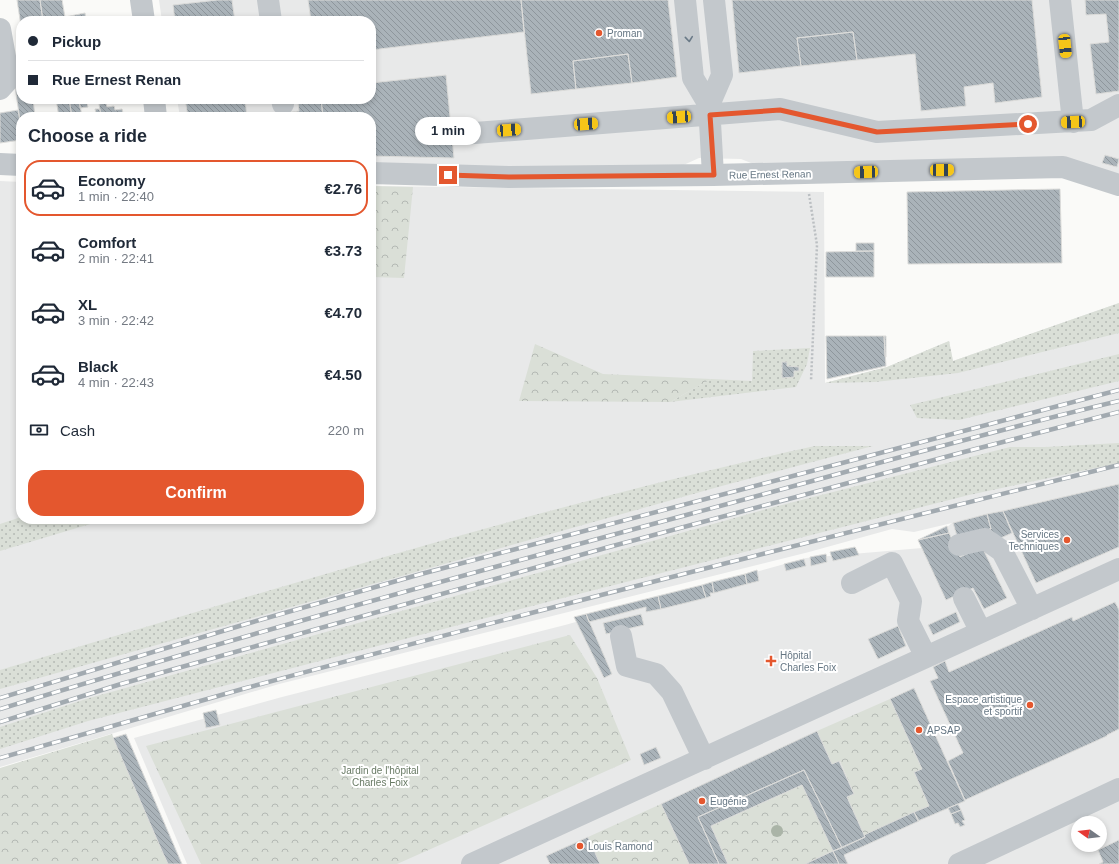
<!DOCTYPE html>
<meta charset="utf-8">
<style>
:root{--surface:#fff;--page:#f6f6f7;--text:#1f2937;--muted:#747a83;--line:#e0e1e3;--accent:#e4572e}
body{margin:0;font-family:Helvetica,sans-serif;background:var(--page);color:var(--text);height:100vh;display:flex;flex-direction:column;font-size:15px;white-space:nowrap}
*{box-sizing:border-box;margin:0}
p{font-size:13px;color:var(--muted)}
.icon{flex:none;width:22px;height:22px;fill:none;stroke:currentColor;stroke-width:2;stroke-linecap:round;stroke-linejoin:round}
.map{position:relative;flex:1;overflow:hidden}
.panel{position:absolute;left:16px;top:112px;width:360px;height:412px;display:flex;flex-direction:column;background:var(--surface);border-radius:16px;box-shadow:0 2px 6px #0003}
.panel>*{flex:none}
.guide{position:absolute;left:16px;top:16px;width:360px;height:88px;border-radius:16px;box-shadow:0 2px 6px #0003;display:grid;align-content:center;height:88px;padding:0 12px;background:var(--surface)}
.needle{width:26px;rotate:284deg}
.controls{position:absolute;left:1071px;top:816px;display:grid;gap:8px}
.controls a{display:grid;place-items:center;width:36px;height:36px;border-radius:50%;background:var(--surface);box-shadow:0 2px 6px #0003;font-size:20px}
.end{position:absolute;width:18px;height:18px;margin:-9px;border:5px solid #e4572e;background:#fff;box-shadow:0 0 0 2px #fff}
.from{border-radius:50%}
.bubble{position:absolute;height:28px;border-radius:14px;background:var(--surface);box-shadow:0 2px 6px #0003;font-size:13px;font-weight:800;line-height:28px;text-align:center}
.car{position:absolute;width:12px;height:24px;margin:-12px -6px;border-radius:5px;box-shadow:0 0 3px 1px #0007;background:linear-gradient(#f5c518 24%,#345 0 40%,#f5c518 0 76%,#345 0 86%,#f5c518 0)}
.guide b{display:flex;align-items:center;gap:14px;height:38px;font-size:15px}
.guide b+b{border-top:1px solid var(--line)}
.guide i{width:10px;height:10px;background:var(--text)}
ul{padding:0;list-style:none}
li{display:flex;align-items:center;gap:12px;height:56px;margin:0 8px 6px;padding:0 4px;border:2px solid transparent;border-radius:16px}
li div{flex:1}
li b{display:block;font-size:15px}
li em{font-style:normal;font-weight:800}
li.active{border-color:var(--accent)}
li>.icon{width:36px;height:36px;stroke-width:1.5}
h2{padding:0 12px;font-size:18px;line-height:48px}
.pay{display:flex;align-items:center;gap:10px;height:44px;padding:0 12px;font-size:15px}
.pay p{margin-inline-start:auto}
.button{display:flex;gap:8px;margin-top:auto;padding:8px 12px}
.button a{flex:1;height:46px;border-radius:16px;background:var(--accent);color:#fff;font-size:16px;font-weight:800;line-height:46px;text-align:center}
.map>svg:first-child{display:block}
.built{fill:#e8e9e9;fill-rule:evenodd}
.grass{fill:url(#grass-dots)}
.forest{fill:url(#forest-crowns)}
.building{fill:url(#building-back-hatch);stroke:#dcdcda}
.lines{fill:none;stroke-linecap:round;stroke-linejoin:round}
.path{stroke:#bbbfc2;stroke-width:2.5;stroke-dasharray:2 2;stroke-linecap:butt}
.minor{stroke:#c3c8cc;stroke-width:22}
.rail-casing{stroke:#a2aab0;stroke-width:4.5}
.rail{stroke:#fff;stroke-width:3;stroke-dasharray:9;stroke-linecap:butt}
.tree{fill:#aab4a7}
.oneway{stroke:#6a7a87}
.route{stroke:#e4572e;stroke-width:5}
.poi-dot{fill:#e4572e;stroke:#fff;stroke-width:1.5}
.labels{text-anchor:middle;stroke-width:4;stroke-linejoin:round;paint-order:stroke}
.poi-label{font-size:10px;fill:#657683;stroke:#fff;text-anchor:start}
.street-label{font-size:10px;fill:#657683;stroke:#fff}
.park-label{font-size:10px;fill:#687a64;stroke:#fff}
</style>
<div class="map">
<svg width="1119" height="864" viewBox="0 0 1119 864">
<defs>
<pattern id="grass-dots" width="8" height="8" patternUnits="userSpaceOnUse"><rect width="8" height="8" fill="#dadfd7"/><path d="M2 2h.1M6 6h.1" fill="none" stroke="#b4b9b4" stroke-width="1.8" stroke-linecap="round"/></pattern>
<pattern id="forest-crowns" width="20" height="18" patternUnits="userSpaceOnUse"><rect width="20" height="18" fill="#dadfd7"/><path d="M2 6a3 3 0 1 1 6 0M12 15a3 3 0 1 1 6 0" fill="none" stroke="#b4b9b4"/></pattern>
<pattern id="building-back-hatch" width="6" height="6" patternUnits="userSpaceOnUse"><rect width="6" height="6" fill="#aab3b9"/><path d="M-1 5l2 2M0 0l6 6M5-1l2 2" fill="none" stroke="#8e969c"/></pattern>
</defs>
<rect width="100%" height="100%" fill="#fafaf8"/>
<path class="built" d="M159 0H1119V174L756 165 741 159 699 158 677 168 371 165V117H180L177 99H371V21H162Z
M0 181 21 182V519H371V186L824 192 825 383 887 367 949 341 953 361 1119 303V864H187L134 738 282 697 565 625 806 558 922 548 952 523 914 532 892 529 809 552 279 684 0 767ZM1078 823H1100V845H1078Z"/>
<path class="grass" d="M1119 303V333L958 373 875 382 825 383 887 367 949 341 953 361Z
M810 348 807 364 796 387 670 402 711 379 752 381 753 351Z
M1119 354V381L959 420 917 418 910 405Z
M1119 443V463L969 495 559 599 88 721 0 749V727L86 699 774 507 1010 447H1045Z
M815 446H873L718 487 0 689V670C270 591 540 506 815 446Z
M21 517V519H107L0 551V524Z"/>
<path class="forest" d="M371 186 413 187 404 278 371 277Z
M535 344 603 374 711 379 670 402 519 401Z
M570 635 597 678 631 760 397 864H201L146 746Z
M890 699 922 769 929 806 864 835 847 797 854 794 840 761 832 764 817 731Z
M112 734 168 864H0V768Z
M802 785 833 851 805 864H728L711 826Z
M661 804 689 864H600L588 837Z"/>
<path class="building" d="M17 0H40L43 21H21V26Z
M40 0H62L65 17 59 18 60 21H43Z
M218 0H232L235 21H175L173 5Z
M308 0H521L524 32 371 50V21H311Z
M521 0H668L677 77 632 83 628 54 573 61 576 89 531 94Z
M732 0H1032L1042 97 995 103 993 83 964 87 966 106 921 111 915 54 857 60 853 32 797 38 801 66 739 73Z
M1085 0H1119V91L1096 94 1090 44 1109 42 1106 14 1086 15Z
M85 13 86 21H66L65 17Z
M853 32 857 60 801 66 797 38Z
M628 54 632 83 576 89 573 61Z
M446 75 454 158 371 156V117H323L321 99H371V83Z
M21 86V99H33L35 117H21V127L15 87Z
M56 99H69L72 117H59Z
M69 99H79L82 117H72Z
M79 99H94L86 101 88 107 80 108Z
M185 99H245L247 117H188Z
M301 99H321L323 117H257L299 111 298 103Z
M106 103 107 107 114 106 115 110 122 109 124 117H101L99 104Z
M95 109H100L101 117H82L96 113Z
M18 110 21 127V140L0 143V113Z
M1105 155 1119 159 1117 167 1102 163Z
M1060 189 1062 263 908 264 907 192Z
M856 243H874V251H856Z
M874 251V277H826V252Z
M826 336H884L886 366 827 379Z
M884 336H886V357H885Z
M782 362H787V366L799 367V371H794V377L782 378Z
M1119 484V547L1036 583 1003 511Z
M1003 511 1012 533 994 541 989 529H991L987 514Z
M987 514 991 529 957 536 953 523Z
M947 526 949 533 918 540Z
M949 533 960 557 982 547 1007 598 984 609 973 588 946 600 918 540Z
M855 547 859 555 833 561 830 552Z
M826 554 827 562 811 566 810 557Z
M804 559 806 566 786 571 784 564Z
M757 570 759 581 747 584 745 574Z
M745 574 747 584 714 593 712 582Z
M712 582 714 593H710L711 596 706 598 702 585Z
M702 585 706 598 661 609 658 596Z
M658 596 661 609 646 612V607L589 622 586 614Z
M1115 602 1119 610V729L1107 735V736L965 800 948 761 963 753 930 681 938 678 933 667 945 661 949 672 1072 617 1073 621Z
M956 612 960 622 933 635 928 625Z
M586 614 612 674 604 678 574 617Z
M641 614 644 625 606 634 603 623Z
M898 626 906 646 878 659 868 639Z
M914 688 965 801 918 821 914 812 929 806 914 772 922 769 890 699Z
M216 710 220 725 206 728 203 713Z
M817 731 832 764 839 761 854 794 847 797 865 837 842 848 804 770 698 817 719 864H689L661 804Z
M126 734 182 864H168L162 851 113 738Z
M656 747 661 758 644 765 640 754Z
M804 770 842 848 833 851 802 785 711 826 728 864H719L698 817Z
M958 804 961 810 951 814 948 808Z
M961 810 965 820 962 821 965 825 960 827 958 823 955 824 951 814Z
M914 812 919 821 844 855 848 864H839L833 851 865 837 864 835Z
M588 837 600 864H550L546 856Z
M1119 840V864H1099L1103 862 1098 850Z
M833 851 839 864H805Z"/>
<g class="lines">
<path class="path" d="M809 194 817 245 811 381"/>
<path class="minor" d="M141 0 144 21
M268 0 271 21
M685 0 693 78 709 105 713 175
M1060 0 1073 122
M0 29 9 79 0 89
M154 99 156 117
M282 99 283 104
M709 105 722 75 714 0
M462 134 780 109 877 132 1091 120 1119 105
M0 164 21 165
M371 173 509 177 713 175 1063 167 1119 185
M959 545 985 539 1002 551 1032 609
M852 583 892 563 911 601 908 621 926 657
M964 598 981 632
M621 636 627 666 656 674 672 692 704 759
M472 864 1119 569
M959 864 1119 789"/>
<defs>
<path id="rail" d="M0 698 246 624 421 574 1119 390
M0 709C229 639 460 576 690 514 833 476 975 435 1119 401
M0 722 121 684 609 547 964 452 1119 412
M0 758C82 735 164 711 246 688 536 610 828 537 1119 465"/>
</defs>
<use href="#rail" class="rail-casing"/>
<use href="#rail" class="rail"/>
</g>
<circle class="tree" cx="777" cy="831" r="6"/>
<defs><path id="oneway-chevron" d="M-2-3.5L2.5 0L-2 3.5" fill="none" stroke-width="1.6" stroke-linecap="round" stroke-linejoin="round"/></defs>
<use class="oneway" href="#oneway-chevron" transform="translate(689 39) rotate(84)"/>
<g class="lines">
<path class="route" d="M448 175 509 177 714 175 710 115 780 110 877 132 1028 124"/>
</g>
<g class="poi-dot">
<circle cx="599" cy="33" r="4"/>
<circle cx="1067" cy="540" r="4"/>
<path d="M769 655h4v4h4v4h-4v4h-4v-4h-4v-4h4z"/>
<circle cx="1030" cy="705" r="4"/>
<circle cx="919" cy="730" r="4"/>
<circle cx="702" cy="801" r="4"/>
<circle cx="580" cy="846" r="4"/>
</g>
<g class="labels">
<g class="poi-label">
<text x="607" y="37">Proman</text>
<text x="1059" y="538" text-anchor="end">Services<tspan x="1059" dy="12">Techniques</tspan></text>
<text x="780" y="659">Hôpital<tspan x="780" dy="12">Charles Foix</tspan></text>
<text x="1022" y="703" text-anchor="end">Espace artistique<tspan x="1022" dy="12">et sportif</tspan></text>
<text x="927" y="734">APSAP</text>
<text x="710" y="805">Eugénie</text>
<text x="588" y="850">Louis Ramond</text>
</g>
<g class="street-label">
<text transform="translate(770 174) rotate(-1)" y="4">Rue Ernest Renan</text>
</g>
<g class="park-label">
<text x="380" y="774">Jardin de l'hôpital<tspan x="380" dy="12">Charles Foix</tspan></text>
</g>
</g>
</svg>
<div class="controls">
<a><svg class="needle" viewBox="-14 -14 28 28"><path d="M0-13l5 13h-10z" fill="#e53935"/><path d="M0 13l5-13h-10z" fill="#747a83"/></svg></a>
</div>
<i class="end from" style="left:1028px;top:124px"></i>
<i class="end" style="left:448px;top:175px"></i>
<div class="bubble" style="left:415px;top:117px;width:66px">1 min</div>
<i class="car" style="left:1065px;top:46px;rotate:174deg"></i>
<i class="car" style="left:679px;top:117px;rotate:266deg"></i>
<i class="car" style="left:1073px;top:122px;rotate:267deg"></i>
<i class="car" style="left:586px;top:124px;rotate:86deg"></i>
<i class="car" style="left:509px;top:130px;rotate:86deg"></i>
<i class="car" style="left:942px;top:170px;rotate:89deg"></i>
<i class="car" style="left:866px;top:172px;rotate:268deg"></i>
<div class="guide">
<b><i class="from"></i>Pickup</b>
<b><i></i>Rue Ernest Renan</b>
</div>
<section class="panel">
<h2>Choose a ride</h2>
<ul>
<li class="active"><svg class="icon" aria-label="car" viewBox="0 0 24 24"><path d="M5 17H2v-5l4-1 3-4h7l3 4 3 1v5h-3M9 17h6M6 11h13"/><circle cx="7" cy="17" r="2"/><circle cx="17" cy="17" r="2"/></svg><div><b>Economy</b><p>1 min · 22:40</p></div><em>€2.76</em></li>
<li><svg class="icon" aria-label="car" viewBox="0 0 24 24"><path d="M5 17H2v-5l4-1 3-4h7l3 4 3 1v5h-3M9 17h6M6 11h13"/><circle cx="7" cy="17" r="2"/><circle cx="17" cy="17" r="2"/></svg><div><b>Comfort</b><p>2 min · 22:41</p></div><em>€3.73</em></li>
<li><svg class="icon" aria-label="car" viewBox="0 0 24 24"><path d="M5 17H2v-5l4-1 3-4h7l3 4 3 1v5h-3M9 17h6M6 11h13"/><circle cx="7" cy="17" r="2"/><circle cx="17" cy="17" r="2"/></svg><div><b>XL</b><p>3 min · 22:42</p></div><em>€4.70</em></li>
<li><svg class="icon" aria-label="car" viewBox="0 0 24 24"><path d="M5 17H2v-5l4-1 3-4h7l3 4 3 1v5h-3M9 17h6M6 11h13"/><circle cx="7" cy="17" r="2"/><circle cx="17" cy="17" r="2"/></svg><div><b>Black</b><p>4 min · 22:43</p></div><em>€4.50</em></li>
</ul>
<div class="pay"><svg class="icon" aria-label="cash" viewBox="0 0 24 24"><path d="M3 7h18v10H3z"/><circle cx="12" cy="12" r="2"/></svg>Cash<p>220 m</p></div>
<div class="button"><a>Confirm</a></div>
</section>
</div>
